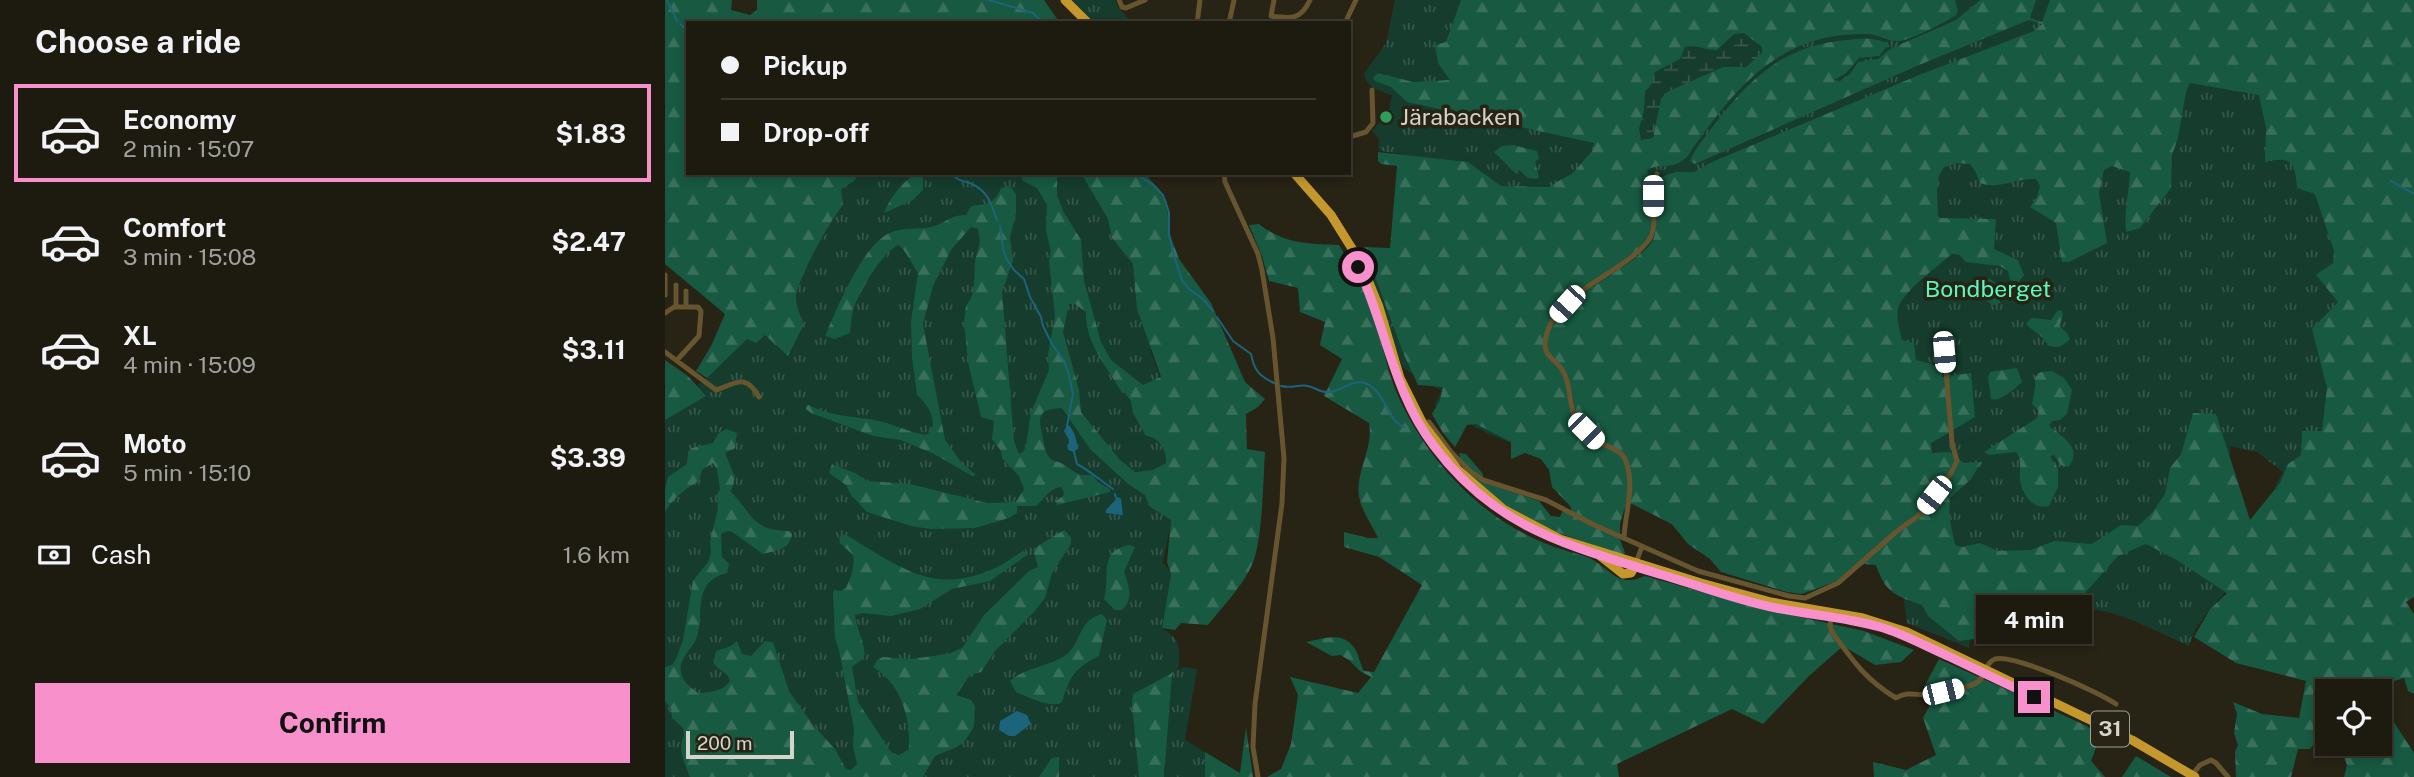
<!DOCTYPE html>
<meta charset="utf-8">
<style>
:root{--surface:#1d1a10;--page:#2a271e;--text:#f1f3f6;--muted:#a0a19f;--line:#3b3830;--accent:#f890cc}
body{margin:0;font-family:"Public Sans",sans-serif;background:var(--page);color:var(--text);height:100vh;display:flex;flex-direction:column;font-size:26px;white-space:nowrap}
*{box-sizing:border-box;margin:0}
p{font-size:23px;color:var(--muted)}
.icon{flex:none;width:38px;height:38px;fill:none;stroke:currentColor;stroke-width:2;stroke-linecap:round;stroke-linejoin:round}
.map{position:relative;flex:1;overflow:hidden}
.details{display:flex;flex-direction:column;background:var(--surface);width:665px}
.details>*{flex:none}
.banner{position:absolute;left:21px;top:21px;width:665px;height:154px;border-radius:0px;box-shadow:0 4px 10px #0003,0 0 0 2px var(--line);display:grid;align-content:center;height:154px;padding:0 35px;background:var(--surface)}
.fabs{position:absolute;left:1650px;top:679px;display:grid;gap:14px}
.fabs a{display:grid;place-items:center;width:77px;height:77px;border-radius:0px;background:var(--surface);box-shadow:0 4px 10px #0003,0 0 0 2px var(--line);font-size:35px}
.scale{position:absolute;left:21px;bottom:18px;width:108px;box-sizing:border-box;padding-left:7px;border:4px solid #d6d3ca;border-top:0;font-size:19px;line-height:24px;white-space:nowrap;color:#d6d3ca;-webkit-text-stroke:5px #272315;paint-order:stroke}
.end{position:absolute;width:32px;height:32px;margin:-16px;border:9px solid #f890cc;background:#111;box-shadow:0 0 0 4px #111}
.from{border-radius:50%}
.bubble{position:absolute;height:49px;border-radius:0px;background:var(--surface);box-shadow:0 4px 10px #0003,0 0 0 2px var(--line);font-size:23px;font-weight:700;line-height:49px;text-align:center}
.car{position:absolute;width:21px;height:42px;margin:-21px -10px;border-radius:9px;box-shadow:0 0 5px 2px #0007;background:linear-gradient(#fff 24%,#345 0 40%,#fff 0 76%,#345 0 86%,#fff 0)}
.banner b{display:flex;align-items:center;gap:24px;height:66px;font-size:26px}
.banner b+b{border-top:2px solid var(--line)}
.banner i{width:18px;height:18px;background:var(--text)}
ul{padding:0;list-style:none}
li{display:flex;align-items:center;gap:21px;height:98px;margin:0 14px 10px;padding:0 21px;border:4px solid transparent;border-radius:0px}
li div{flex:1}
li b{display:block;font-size:26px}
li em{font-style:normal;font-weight:700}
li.active{border-color:var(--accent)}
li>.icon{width:63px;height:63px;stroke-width:1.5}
h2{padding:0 35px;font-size:32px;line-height:84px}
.pay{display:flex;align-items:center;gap:18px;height:77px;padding:0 35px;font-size:26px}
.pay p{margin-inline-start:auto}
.primary-button{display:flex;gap:14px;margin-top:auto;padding:14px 35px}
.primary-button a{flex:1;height:80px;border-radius:0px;background:var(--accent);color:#111;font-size:28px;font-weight:700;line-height:80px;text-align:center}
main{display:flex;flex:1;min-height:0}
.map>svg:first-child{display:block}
.grass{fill:url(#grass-tufts)}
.forest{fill:url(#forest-firs);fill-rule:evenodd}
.wetland{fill:url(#wetland-marsh)}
.water{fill:#1c647b}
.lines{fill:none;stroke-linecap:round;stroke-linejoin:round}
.stream{stroke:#1c647b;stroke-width:2}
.minor{stroke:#675530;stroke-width:5}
.highway{stroke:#c5982e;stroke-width:9}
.route{stroke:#f890cc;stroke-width:9}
.leisure-dot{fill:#2e9e5b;stroke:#272315;stroke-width:2.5}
.labels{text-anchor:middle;stroke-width:7;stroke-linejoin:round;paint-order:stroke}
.shield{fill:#272315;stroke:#a29e94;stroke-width:2}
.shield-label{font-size:21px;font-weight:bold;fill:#d6d3ca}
.poi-label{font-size:23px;fill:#d6d3ca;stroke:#272315;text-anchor:start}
.park-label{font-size:23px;fill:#58f9bd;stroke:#272315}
</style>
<main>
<section class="details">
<h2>Choose a ride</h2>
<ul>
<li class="active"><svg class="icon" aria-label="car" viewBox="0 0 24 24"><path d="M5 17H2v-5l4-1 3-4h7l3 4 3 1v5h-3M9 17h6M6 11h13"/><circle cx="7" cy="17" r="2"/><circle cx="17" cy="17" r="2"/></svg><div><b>Economy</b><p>2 min · 15:07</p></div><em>$1.83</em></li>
<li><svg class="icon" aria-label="car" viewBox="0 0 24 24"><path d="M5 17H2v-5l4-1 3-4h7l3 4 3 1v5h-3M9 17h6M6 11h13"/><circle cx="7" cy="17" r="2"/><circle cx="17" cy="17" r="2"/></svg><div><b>Comfort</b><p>3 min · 15:08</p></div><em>$2.47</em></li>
<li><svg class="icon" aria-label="car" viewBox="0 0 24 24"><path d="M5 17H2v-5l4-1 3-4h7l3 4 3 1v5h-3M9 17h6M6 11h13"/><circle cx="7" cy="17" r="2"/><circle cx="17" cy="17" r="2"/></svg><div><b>XL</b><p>4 min · 15:09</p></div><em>$3.11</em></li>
<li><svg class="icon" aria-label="car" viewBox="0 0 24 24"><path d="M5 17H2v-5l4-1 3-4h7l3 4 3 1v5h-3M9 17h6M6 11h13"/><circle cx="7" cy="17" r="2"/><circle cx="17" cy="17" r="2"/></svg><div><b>Moto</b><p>5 min · 15:10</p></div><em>$3.39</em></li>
</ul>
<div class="pay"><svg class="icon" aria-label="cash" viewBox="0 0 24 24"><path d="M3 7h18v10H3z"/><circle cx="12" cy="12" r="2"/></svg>Cash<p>1.6 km</p></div>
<div class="primary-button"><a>Confirm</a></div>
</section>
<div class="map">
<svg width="1749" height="777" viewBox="0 0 1749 777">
<defs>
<pattern id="grass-tufts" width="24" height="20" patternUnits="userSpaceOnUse" patternTransform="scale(1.75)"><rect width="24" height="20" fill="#153c2d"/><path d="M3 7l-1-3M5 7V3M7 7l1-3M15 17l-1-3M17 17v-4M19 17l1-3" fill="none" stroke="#36574a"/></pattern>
<pattern id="forest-firs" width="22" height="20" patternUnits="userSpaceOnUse" patternTransform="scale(1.75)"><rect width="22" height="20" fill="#175941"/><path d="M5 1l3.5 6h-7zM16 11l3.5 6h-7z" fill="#38705b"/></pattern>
<pattern id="wetland-marsh" width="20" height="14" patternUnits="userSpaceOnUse" patternTransform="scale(1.75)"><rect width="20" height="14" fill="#153c2d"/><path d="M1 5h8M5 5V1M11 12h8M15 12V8" fill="none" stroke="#36574a"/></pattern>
</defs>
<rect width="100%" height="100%" fill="#272315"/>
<path class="grass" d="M407 0H450L454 8 467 23H429Z
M730 0H1749V580L1633 511 1610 487 1618 472 1592 452 1565 446 1561 592C1545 608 1531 623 1524 646 1495 633 1464 616 1433 610 1408 605 1402 617 1375 601L1306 628 1304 648 1242 623 1238 594 1210 554 1155 588 1139 594 1115 589 966 501 861 449 824 434 769 405 777 391 738 368 696 252 735 256 737 154 715 151 713 148 714 139 707 131 714 123 715 114 721 118 723 115 727 95C714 91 702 88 699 74L721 43Z
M172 173H423L445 218 449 242 469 258 486 352 521 448 498 562 506 573 497 628C515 639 515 646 514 667L510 671 519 667 532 669 520 740 540 752 541 777H499L501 766 492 777H246L193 764 186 770 181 769 170 749 148 725 124 691 108 643 86 661 62 686 56 688 48 777H0V410L42 378Z"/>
<path class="forest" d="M0 0H67L66 10 85 15 92 10V0H379L395 23H23V173H194L189 181 176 189 178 205C166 219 131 281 131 298 131 307 136 316 139 324L123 356 100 335 91 343 82 339 42 378 31 371 46 346 60 314 0 264Z
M796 0H1290L1293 11 1291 15C1281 22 1243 42 1232 41 1222 41 1212 34 1201 34 1113 32 1067 91 1022 157 1005 172 999 161 982 170 987 184 990 219 984 234 982 239 977 244 974 248L894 310 883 324 880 335 883 358 898 374 906 410 912 424 954 453 961 464 964 494 955 524V539L960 553 957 555 891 532 840 505 812 484 799 470 794 453 801 454 818 474V482L874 501 886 516 895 517 897 512 907 511 905 506 887 487 884 470 876 459 860 453 846 459V442L811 424 802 425 790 447 778 433 767 414 775 400 778 387 753 385 739 355 699 247 725 248 732 166 716 164 713 161V152L803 162 836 186 883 187 908 173 927 151 929 143 742 102 726 87 710 81 708 78 713 73 748 82 785 80 773 63 770 45 781 42Z
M1315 0H1371L1365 18 1377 22 1385 0H1749V597L1741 602 1749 614V694L1743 691 1739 678 1707 688 1709 691H1662V736L1652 739 1645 749H1633L1626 777H1571L1570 752 1573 745 1569 733 1572 714 1568 702 1597 714 1634 718 1641 681 1571 663 1529 637 1545 609 1562 593 1510 559 1481 544 1453 556 1420 593 1405 606 1390 603C1380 614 1359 640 1343 640 1325 641 1313 637 1294 641L1263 616 1257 605C1230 596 1220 592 1211 565L1199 564 1172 581 1136 594 1122 592 1056 572 1045 559 1023 544 1007 524 965 503 962 459C947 448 918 430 911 412 908 402 908 390 903 380 898 369 886 362 883 349 873 307 961 273 984 246 998 231 986 197 993 178L1011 172H1029L1047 162 1254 75 1369 31 1377 24 1364 20 1254 65 1030 164 1025 161C1030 148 1041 136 1049 125 1086 77 1120 45 1182 40 1198 38 1209 37 1224 44L1214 56 1194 58 1181 73 1169 80 1175 81 1185 74 1193 62 1213 59 1225 49 1291 20ZM1525 83 1594 95 1601 128 1600 162C1627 156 1630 162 1632 188L1650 194 1669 251 1668 263 1651 275 1673 302 1647 329 1662 388 1657 431H1637L1636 455 1623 464 1615 483 1585 520 1551 414 1528 413 1516 454 1505 468 1500 494 1487 513 1473 526 1456 525 1427 544 1389 541 1366 550 1333 551 1315 543 1297 547 1290 545 1284 516 1285 498 1306 479 1316 462 1299 463 1285 452 1267 453 1266 443 1310 417 1306 373 1277 377V367L1251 360 1249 343 1237 340C1235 330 1230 317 1234 306 1241 289 1272 267 1287 254L1295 255 1301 262 1335 266 1343 271 1345 280 1354 282 1359 275 1353 260 1329 249 1331 219 1273 218 1272 190 1274 176 1279 167 1292 163 1305 164 1310 171 1315 183C1335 190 1348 178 1371 179L1375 186 1372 197 1365 207 1391 223 1397 262H1404L1442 243 1434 193 1439 170 1447 166 1465 172C1464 192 1459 211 1461 232L1475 228 1506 188 1507 155 1513 138 1521 92Z
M848 145 872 151 874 158 870 162 874 177 872 179 863 178 854 170 853 174 850 173 829 152 837 146Z
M251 173 258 178V190L248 200 219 213C225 197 237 183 251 173Z
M354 173H392V195L398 211 416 240 419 281 436 342 446 360 478 385 496 377 472 309 468 264 447 238 443 219 416 173H479L494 189 502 202 504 232 514 259 546 303 580 382 600 399 593 407 581 414 582 449 600 452C598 481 598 543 586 567 576 588 557 607 543 625L516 623 510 630 497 628 506 574 502 562 506 520 484 506 480 495 462 483 425 449 397 408C372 409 373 417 378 438 379 445 380 454 386 459 389 462 392 461 396 463 411 471 408 476 427 475L433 482 445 489V492L392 505 391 501 398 496 399 492 396 487C383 489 381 498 371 506H352V513L344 518 310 528 265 529 246 526 202 512 186 495 181 485 164 473 167 464 190 473 202 481 245 484 322 503 351 502 359 489 354 476 337 458 336 451 327 439 329 421 316 417 303 362 299 321 301 306 307 296 309 285 310 261 315 241 313 229 306 227 286 250 268 286 258 324 280 440 296 462 310 474 309 477 269 454 236 440 208 436 146 413 141 409V406L144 405C169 419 198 415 225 424 237 428 248 433 261 435 276 425 263 404 252 395L247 357 246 322 253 273C246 263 242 252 234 245 219 249 193 294 188 310 186 317 186 325 185 333L170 339 160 336C172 309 198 242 227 232 239 227 254 230 266 227 279 224 287 214 301 215L306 206C322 204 329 205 336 188L345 186 351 194V213L345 237 348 261 337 292 349 441 354 454 358 452 361 446 366 412 384 370 383 354 390 316 384 261 386 252 381 230 382 205 372 188 358 181ZM404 304H410L421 312C420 344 442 366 457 393H460L466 401 468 413 481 436C494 437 502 450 501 463L488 470 470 472 454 459 416 412 414 390 398 332Z
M594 224C619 244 643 244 674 245 682 259 691 272 698 286 715 322 718 362 734 398 760 455 808 509 864 536 881 545 901 551 919 556 944 564 950 590 980 576L1094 608 1199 631 1249 650 1236 662 1210 665 1178 646 1144 676 1098 724 1067 709 952 764 954 777H602L616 769 626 744 633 695 625 677 693 693 706 677 695 671 684 660 675 655 667 656 641 642C658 639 678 630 690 649 694 655 695 664 699 671L709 672 757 585 714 557 679 547V532L703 538H713C707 525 696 510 694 496 690 472 709 448 704 423L659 396 677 359 655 345 660 322 635 312 633 288 604 281 597 256 584 225Z
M1312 278 1325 279 1334 285 1335 303 1328 305 1322 301 1309 283Z
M1393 310 1397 311 1398 316 1394 326 1402 333 1405 339C1397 347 1394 348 1383 346 1378 334 1369 333 1361 324L1366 318 1386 320Z
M0 360 23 376 41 396 0 420Z
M1352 368 1357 382C1349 389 1336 402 1326 399L1323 377 1325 372Z
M1387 371 1399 378 1407 390 1402 414 1395 420 1387 421 1384 426C1397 436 1419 449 1403 467L1396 465 1389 455 1385 456 1393 469V487L1384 506C1370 510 1360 498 1356 485 1352 474 1359 462 1351 452L1324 455 1319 452 1372 418 1374 411 1367 404 1370 388V377L1376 372Z
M61 429 72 433 70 448 60 453 70 477 66 492C89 515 86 530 124 531L127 534C125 550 112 550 98 554L67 532 63 531 56 534 57 557 64 564 62 573C26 582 40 614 32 637 28 649 13 658 16 672 17 681 25 687 33 693 45 692 57 692 65 681 63 671 52 671 48 662L51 651 66 646 72 641 77 654 86 656 100 641 108 642 124 691 148 725 170 749 181 769 186 770 192 764 188 746 189 729 174 650 170 638 168 593 169 590 176 591 181 588C186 577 190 567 188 555L175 543 174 538 176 535H181C233 565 267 597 330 568 340 564 349 556 358 551L361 552 362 555 325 581 287 589 255 609 226 616 198 613 190 615C191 629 202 646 199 658L187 667 193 702 226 752 234 755 244 749C245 717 237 685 208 667L213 659 218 657 245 659 283 654 297 648 319 615 364 571 373 567 368 549 399 530 406 537V544L387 573 380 598 369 612 330 651 316 672 305 675 291 695 306 700 310 706 309 727 299 742 292 747 270 756 258 777H25C20 765 12 748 19 736L18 728 7 718 6 709 0 701V667L7 665 11 659 18 640 28 581 43 562 46 552 45 541 53 509 52 494 55 489 52 469 48 463 37 470 34 481C20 489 9 497 0 512V489L3 477 22 464 23 452 27 448 48 443 53 434Z
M465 545 470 547 459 572C464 586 469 599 457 610H450L439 599C446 574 432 551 465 545Z
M437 614 442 620 434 656C410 668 405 676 397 702 384 709 364 697 351 692L345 681C360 667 384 667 401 655 417 642 413 620 437 614Z
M1274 659 1422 726 1435 737 1426 761 1440 777H1209L1208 762 1241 770 1271 755 1258 718 1264 707 1259 687Z
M507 673 499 777H474L467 704 468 694Z
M1715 701 1749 753V777H1679L1682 765 1674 744H1715Z
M581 727 588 777H540V752L575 773Z
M1471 756 1506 777H1457Z
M394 757V777H374L387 758Z"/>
<path class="wetland" d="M1079 33 1097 47V53L1081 67H1058L1002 92 996 99 988 138 976 140 974 129 979 110 980 91 986 85 990 72 1015 59 1020 47C1030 44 1041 50 1052 50L1069 34Z"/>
<path class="water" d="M402 426H405L410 435 413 448 409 452 403 450 404 440 399 431Z
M453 497 456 499 458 515 441 513V510Z
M352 711 362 715 366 724 350 736H344L334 730 335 721Z"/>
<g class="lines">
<path class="stream" d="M2 0 12 21
M324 0 368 13 378 23
M15 24 23 31
M469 173 487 184 498 195 504 212V234L508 253 517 280 524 289 538 299 548 311
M289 176C294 181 299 181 305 183 324 192 325 202 332 220
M1726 181 1749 194
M335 226 338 249 342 260 349 270 359 279 365 297 376 317 378 326 387 344 399 361 404 375 408 394 402 426
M552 317 568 341 586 354C589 370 594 376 609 383
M616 386C626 389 634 384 643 386 651 388 656 393 664 392 677 391 687 379 700 383 721 391 720 419 739 427
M409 452 412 464C425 471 436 481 448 489
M450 494 451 498"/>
<path class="minor" d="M454 0 457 7 461 8 480 0
M609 0 606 16C626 19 636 20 645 0
M532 23 535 0
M564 23 569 0
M680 23 691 0
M684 137 701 132 708 123 707 90
M559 173 560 182 593 254 597 270 608 338 619 458 617 503 590 704 588 747 593 777
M0 295V275
M11 306V285
M21 307V291
M0 313 9 307H33L36 311 34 336 12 360
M0 352 51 390C70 384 80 372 94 397
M758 423 764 422 786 452 806 472 818 480 881 500 927 524 1033 571 1124 596 1140 598 1173 583 1231 532 1253 516 1286 473 1292 461 1287 443 1278 334
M959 538C960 512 971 485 960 459 955 449 942 447 934 442 927 438 919 430 914 424 903 409 907 389 899 373 892 358 874 358 882 333 894 291 957 274 983 241 997 223 980 194 992 174
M971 563 977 546
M1166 617 1165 626 1167 632C1188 661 1200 679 1231 698 1242 691 1250 695 1262 695 1269 695 1277 693 1284 691 1293 689 1307 687 1314 681 1320 675 1321 662 1330 659 1349 654 1434 692 1451 704
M1527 775 1535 765 1546 760 1551 763 1563 777"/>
<path class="highway" d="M400 0 423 23
M629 173 666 215 696 263 714 307 735 378 758 424 793 470 838 509 895 539 1036 583 1106 602 1198 618 1242 632 1467 740 1530 777
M934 555 958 574 966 573 970 566"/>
</g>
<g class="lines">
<path class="route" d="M693 267C721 326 728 393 769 446 830 528 902 545 994 574 1033 585 1071 600 1111 608 1145 615 1181 617 1215 627 1239 634 1260 646 1283 656 1312 670 1340 683 1369 697"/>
</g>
<circle class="leisure-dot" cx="721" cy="117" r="7"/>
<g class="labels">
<rect class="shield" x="1426" y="711.5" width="38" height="35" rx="5"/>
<g class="shield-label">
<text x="1445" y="736">31</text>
</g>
<g class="poi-label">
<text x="735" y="125">Järabacken</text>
</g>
<g class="park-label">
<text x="1323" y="297">Bondberget</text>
</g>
</g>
</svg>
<div class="fabs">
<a><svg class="icon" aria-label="locate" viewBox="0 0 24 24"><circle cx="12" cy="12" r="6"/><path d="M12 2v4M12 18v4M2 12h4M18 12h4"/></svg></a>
</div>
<div class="scale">200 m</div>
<i class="end from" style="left:693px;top:267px"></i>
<i class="end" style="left:1369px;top:697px"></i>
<div class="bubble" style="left:1311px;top:595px;width:116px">4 min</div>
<i class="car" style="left:988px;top:196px;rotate:180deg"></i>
<i class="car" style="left:902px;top:304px;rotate:222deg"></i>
<i class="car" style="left:1279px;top:352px;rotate:175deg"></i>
<i class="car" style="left:921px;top:431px;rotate:135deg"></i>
<i class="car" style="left:1269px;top:495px;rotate:218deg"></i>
<i class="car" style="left:1278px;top:692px;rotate:76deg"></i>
<div class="banner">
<b><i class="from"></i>Pickup</b>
<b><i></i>Drop-off</b>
</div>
</div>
</main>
